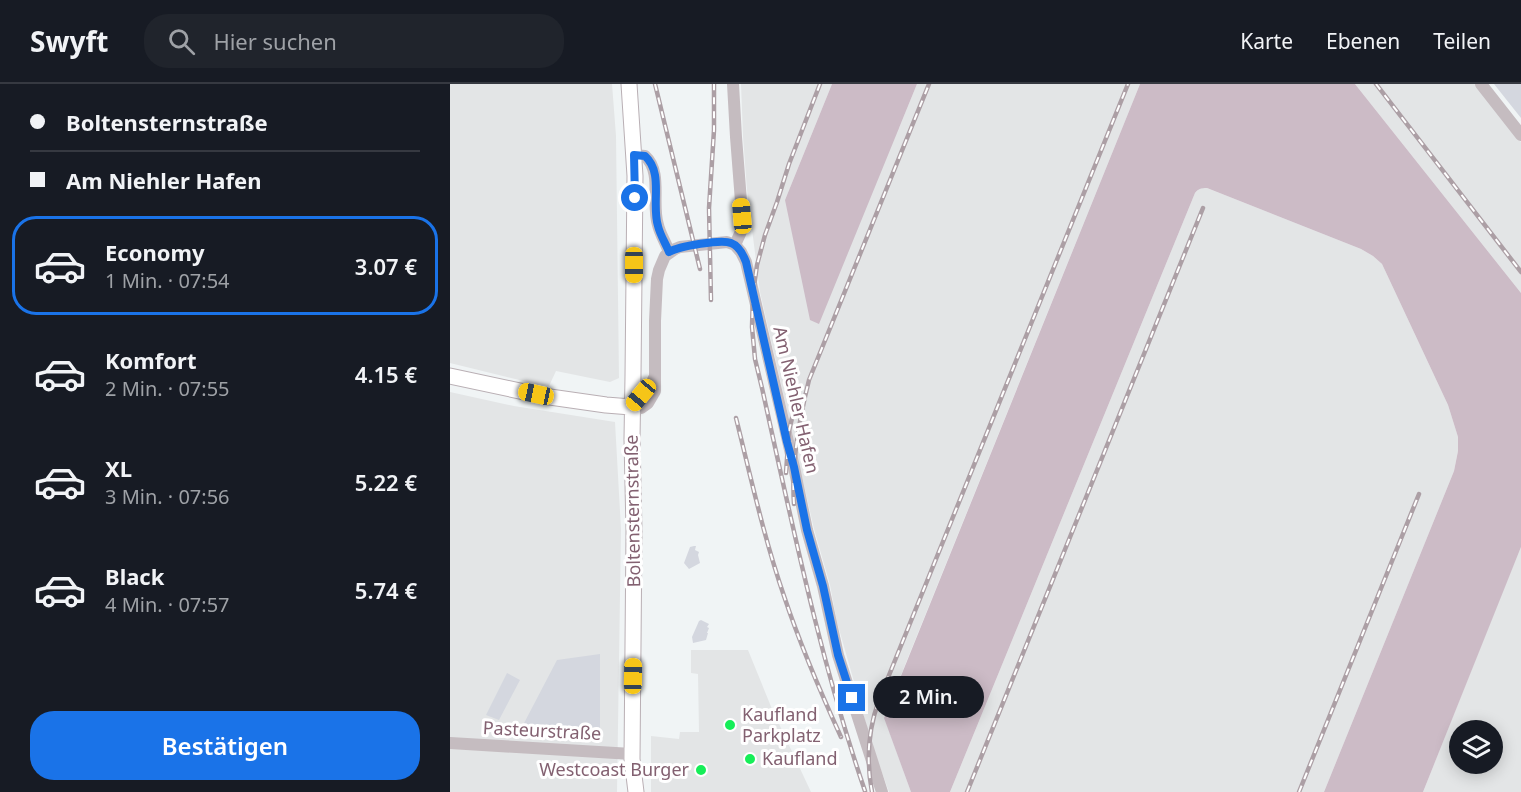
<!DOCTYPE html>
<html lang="de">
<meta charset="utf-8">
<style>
:root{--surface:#171b24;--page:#20242c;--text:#f1f3f6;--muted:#9ea1a6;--line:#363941;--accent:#1a73e8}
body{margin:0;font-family:"Noto Sans",sans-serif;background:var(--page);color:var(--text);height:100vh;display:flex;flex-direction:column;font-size:22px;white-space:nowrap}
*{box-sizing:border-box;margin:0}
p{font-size:20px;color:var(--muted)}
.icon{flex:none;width:33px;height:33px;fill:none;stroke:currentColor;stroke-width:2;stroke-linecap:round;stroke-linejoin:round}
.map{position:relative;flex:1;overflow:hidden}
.sheet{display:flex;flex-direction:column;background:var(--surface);width:450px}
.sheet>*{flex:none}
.hud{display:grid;align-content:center;height:132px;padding:0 30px;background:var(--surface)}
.controls{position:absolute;left:999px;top:636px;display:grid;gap:12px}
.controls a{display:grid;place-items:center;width:54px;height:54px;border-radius:50%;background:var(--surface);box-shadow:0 3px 15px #0003;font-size:30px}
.end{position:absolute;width:27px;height:27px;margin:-14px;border:8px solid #1a73e8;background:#fff;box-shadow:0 0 0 3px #fff}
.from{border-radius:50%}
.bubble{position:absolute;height:42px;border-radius:21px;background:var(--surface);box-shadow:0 3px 15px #0003;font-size:20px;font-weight:600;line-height:42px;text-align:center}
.car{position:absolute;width:18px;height:36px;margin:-18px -9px;border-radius:8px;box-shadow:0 0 4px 2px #0007;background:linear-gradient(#f5c518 24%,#345 0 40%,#f5c518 0 76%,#345 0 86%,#f5c518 0)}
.hud b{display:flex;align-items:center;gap:21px;height:57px;font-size:22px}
.hud b+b{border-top:2px solid var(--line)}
.hud i{width:15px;height:15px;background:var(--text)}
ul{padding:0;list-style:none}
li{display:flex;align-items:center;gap:18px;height:99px;margin:0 12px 9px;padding:0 18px;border:3px solid transparent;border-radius:24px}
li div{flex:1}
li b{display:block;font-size:22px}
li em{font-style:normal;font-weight:600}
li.current{border-color:var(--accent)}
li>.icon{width:54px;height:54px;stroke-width:1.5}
.action{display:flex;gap:12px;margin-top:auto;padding:12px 30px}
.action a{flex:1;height:69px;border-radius:24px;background:var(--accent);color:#fff;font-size:24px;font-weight:600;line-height:69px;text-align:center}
header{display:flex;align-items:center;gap:36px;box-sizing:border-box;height:84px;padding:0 30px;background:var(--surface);border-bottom:2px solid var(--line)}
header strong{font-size:28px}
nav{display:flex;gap:33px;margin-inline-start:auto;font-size:21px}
.search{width:420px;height:54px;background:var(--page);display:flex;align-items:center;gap:15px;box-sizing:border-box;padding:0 21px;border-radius:24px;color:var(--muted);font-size:22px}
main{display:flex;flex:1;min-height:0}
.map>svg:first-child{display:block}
.built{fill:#e3e5e6;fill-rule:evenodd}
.green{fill:#d4d7df}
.water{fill:#ccbbc6}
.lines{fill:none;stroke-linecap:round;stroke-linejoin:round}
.major-casing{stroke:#b9afb4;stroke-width:17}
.minor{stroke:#c5bcc0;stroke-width:12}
.major{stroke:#fff;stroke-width:15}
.rail-casing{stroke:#ac9fa5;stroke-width:4.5}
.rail{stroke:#fff;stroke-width:2;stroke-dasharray:7;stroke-linecap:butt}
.route{stroke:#1a73e8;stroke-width:8}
.poi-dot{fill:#16ee58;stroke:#fff;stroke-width:2}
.labels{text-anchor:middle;stroke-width:6;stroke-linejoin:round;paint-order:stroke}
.street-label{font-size:18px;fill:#836171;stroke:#fff}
.poi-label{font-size:18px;fill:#836171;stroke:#fff;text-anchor:start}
</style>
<header>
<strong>Swyft</strong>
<div class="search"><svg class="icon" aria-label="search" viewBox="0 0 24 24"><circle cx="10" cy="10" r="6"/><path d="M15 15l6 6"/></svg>Hier suchen</div>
<nav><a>Karte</a><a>Ebenen</a><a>Teilen</a></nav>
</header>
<main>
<section class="sheet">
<div class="hud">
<b><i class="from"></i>Boltensternstraße</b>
<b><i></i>Am Niehler Hafen</b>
</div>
<ul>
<li class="current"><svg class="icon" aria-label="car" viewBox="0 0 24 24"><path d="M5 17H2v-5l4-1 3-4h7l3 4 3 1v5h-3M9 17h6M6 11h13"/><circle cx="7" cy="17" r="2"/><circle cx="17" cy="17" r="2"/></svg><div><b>Economy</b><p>1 Min. · 07:54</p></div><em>3.07 €</em></li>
<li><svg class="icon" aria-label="car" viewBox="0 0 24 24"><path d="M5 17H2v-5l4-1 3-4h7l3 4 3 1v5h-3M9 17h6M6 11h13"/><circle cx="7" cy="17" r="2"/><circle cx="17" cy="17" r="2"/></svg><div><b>Komfort</b><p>2 Min. · 07:55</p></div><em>4.15 €</em></li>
<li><svg class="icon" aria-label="car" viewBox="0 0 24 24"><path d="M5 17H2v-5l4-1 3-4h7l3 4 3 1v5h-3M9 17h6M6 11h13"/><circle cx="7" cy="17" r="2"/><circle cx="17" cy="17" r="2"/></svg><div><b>XL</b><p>3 Min. · 07:56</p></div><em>5.22 €</em></li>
<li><svg class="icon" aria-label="car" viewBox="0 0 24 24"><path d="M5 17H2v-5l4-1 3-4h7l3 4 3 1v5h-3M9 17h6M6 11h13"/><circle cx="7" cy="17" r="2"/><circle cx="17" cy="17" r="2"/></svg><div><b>Black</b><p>4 Min. · 07:57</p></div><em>5.74 €</em></li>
</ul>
<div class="action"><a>Bestätigen</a></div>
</section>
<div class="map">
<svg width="1071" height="708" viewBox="0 0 1071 708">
<rect width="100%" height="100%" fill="#f0f4f5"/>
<path class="built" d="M0 0H162L166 52 169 294 160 298 106 287 99 302 86 300 0 279Z
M291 0H382L335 116 449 44 467 0H690L434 633 461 708H439L422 661 387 538 380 501 364 445 310 208 297 106 293 52Z
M905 0H1026L1071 58V209Z
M752 104H757L911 165 923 172 932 180 998 321 1008 353V367L1004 387 874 708H500L745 109 748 106Z
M0 308 64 322 165 338 171 445 167 708H0Z
M1071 463V708H973L1050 514ZM1010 646H1042V680H1010Z
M241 566H298L322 625 361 708H201V652L229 655 230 648H249L248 590 241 589Z"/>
<path class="green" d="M1044 0H1071V34Z
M244 462H246L245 466 249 468 248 471 250 479 239 485 234 479 240 463Z
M251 536 259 540 257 543 259 544 257 549H258L256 556 243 559 242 553 249 537Z
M150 570V653L62 651 63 646 72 643 107 576Z
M57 589 70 596 49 636 36 631Z"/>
<path class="water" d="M382 0H467L369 240 360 236 335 116Z
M690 0H905L1071 209V463L973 708H874L1004 387 1008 367V353L998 321 932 180 923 172 911 165 757 104C751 104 748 105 745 109L500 708H461L434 634Z"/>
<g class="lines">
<defs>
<path id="major" d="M179 0 185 92 183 292 182 355 184 446 182 675 186 708
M0 292 93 312 156 321 181 323"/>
</defs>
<use href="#major" class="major-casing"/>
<path class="minor" d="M283 0 286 53 293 143 285 161
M1031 0 1071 51
M184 71 195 72C213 88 201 120 208 141 210 150 216 159 219 168
M181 323 191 324 198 319 205 307V237L207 195 209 186 215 172 225 165 230 163 277 158 285 161 291 168 296 178 344 383 357 446 373 502 388 571 432 708
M181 323 191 311 199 305 204 294
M0 659 182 670"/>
<use href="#major" class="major"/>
<defs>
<path id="rail" d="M205 0 250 185
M370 0 339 80 327 118 315 151 307 181 303 210 302 243 305 275 312 304C342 439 370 576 415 707
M926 0 1071 188
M261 216 259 124 264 46V0
M286 334C301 394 314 454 334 512 350 560 370 607 391 653
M336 389 339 347 348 309
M344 420C341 379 349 336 359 296L479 0
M422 708C416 676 418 646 429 616L678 0
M517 708 753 124
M849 708 969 410"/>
</defs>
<use href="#rail" class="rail-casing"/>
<use href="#rail" class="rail"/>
</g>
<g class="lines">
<path class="route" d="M185 114 184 71 195 72C214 89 201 120 208 142 210 151 216 160 219 168 229 162 272 155 281 159 289 162 293 170 296 178L337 358 344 383 357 446 373 502 388 571 402 614"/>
</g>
<g class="poi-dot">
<circle cx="280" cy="641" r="6"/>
<circle cx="300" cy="675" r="6"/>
<circle cx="251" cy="686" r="6"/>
</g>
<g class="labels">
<g class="street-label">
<text transform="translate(346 316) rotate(77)" y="6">Am Niehler Hafen</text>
<text transform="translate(183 427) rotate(-91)" y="6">Boltensternstraße</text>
<text transform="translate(92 647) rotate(3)" y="6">Pasteurstraße</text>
</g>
<g class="poi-label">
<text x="292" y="637">Kaufland<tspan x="292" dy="21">Parkplatz</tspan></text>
<text x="312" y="681">Kaufland</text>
<text x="239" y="692" text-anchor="end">Westcoast Burger</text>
</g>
</g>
</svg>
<div class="controls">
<a><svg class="icon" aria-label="layers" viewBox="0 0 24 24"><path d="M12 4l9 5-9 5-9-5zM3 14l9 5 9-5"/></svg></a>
</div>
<i class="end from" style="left:185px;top:114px"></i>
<i class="end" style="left:402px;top:614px"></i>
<div class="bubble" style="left:423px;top:592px;width:111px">2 Min.</div>
<i class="car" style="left:292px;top:132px;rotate:355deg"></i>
<i class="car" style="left:184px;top:181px;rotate:180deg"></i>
<i class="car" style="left:86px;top:310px;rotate:282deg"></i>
<i class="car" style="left:191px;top:311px;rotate:220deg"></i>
<i class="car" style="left:183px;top:592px;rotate:1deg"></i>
</div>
</main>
